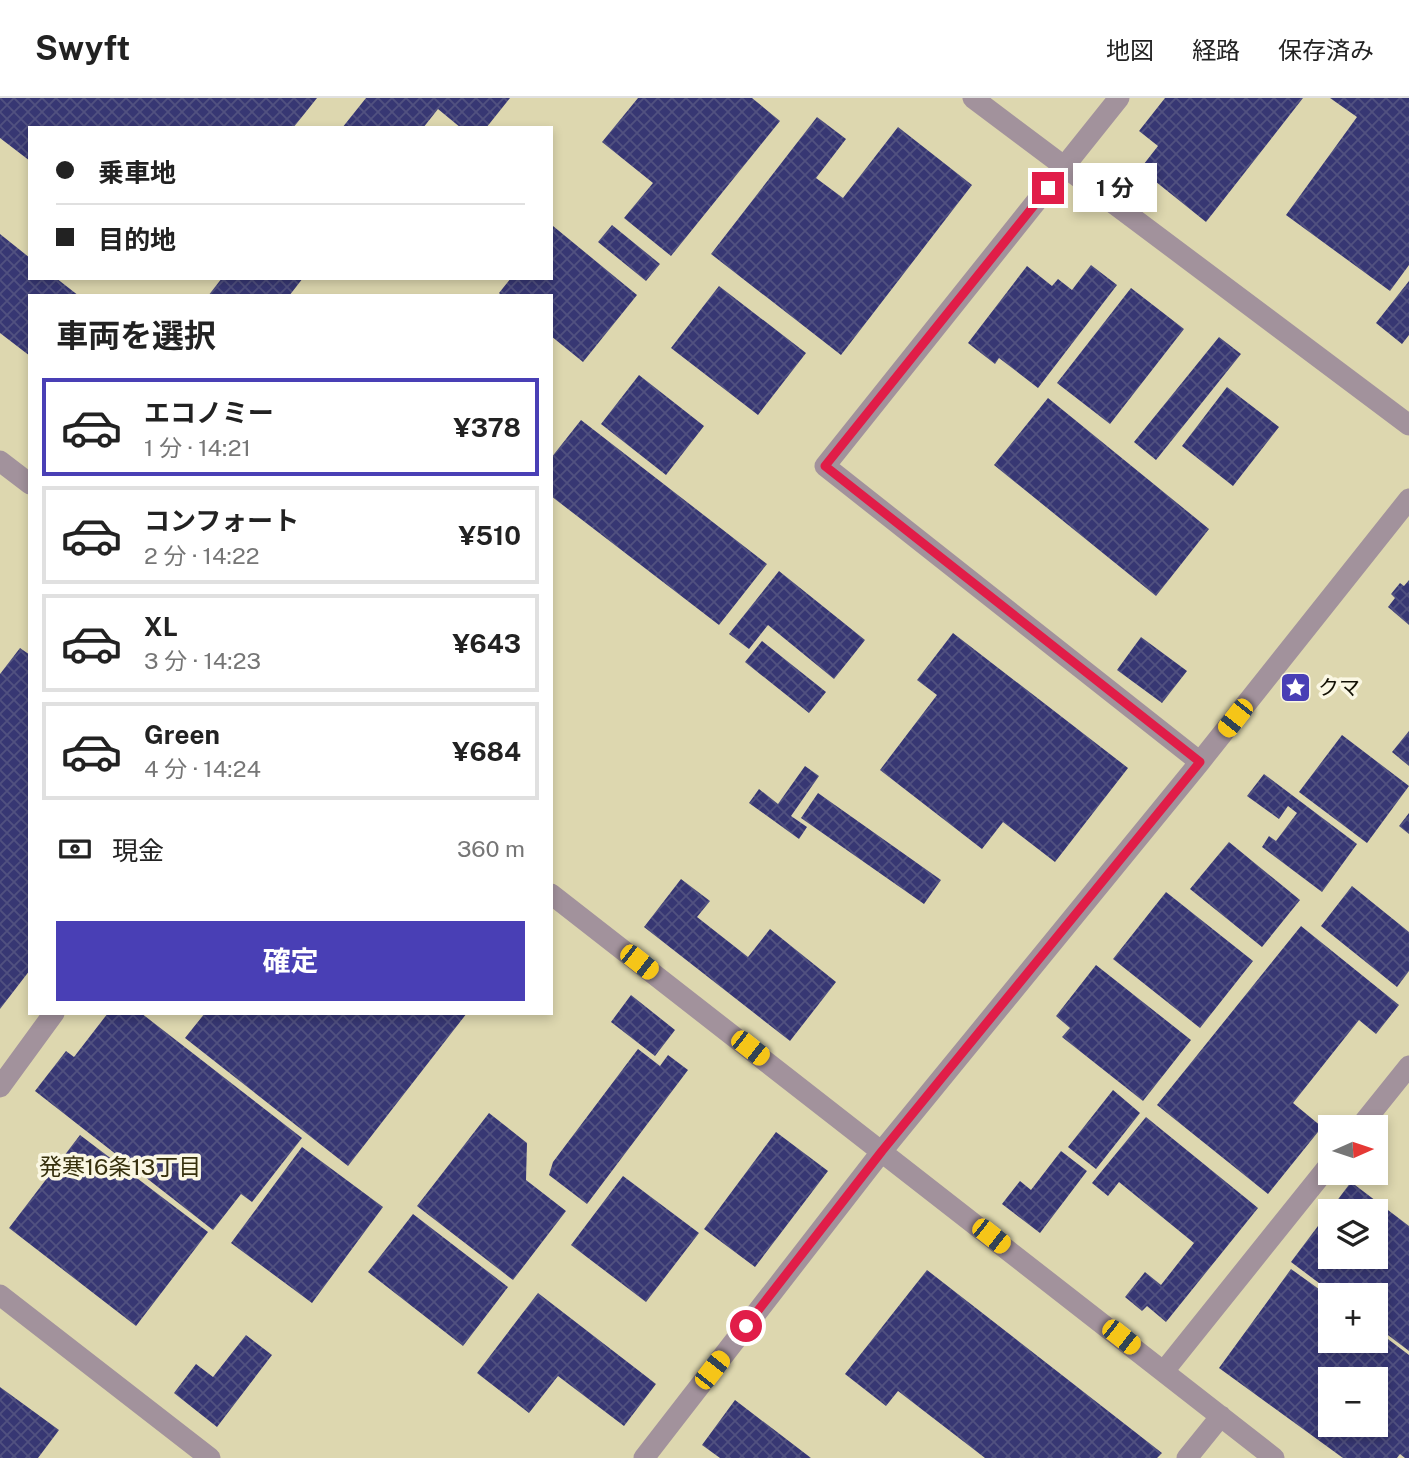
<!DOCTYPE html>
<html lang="ja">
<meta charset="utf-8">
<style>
:root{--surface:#fff;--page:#f2f2f2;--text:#222;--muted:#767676;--line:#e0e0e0;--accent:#493fb5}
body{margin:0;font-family:"Public Sans","Noto Sans JP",sans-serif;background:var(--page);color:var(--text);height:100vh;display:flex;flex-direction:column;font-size:26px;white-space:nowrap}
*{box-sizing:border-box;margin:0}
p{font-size:23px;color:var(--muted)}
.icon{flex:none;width:38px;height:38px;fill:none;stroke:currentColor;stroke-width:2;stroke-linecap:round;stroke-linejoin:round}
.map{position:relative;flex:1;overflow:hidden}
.panel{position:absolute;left:28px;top:196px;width:525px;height:721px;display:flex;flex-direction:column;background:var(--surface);border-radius:0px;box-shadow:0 4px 10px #0003}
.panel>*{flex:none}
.guide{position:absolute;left:28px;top:28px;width:525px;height:154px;border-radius:0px;box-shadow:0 4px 10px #0003;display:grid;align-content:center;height:154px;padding:0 28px;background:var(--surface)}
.needle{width:46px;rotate:87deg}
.controls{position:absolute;left:1318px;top:1017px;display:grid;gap:14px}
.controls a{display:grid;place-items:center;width:70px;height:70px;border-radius:0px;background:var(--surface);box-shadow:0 4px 10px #0003;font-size:35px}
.end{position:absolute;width:32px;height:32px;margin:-16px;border:9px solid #e11d48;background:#fff;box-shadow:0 0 0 4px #fff}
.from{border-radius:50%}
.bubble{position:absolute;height:49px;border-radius:0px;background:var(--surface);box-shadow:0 4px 10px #0003;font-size:23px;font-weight:700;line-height:49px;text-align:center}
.car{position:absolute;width:21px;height:42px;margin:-21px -10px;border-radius:9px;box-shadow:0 0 5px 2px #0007;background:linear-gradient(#f5c518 24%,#345 0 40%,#f5c518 0 76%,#345 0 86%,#f5c518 0)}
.guide b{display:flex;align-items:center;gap:24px;height:66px;font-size:26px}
.guide b+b{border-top:2px solid var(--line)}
.guide i{width:18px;height:18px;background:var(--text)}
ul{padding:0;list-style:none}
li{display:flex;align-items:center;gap:21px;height:98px;margin:0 14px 10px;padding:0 14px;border:4px solid var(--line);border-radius:0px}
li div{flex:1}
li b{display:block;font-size:26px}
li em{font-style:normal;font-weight:700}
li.selected{border-color:var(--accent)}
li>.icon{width:63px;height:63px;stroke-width:1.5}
h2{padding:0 28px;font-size:32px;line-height:84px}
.pay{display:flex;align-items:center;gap:18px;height:77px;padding:0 28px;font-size:26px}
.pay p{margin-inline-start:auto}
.button{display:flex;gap:14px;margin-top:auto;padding:14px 28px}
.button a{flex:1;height:80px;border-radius:0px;background:var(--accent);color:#fff;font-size:28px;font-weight:700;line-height:80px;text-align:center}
header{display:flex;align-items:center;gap:42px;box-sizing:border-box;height:98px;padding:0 35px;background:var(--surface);border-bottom:2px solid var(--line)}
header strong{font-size:33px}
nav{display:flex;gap:38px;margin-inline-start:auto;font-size:24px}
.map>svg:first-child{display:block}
.building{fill:url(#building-cross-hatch);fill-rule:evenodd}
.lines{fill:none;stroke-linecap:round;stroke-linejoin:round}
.minor{stroke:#a2929c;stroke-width:21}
.route{stroke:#e11d48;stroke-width:9}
.labels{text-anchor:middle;stroke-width:7;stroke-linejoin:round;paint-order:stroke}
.poi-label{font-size:21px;fill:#110f03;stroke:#faf7e3;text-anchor:start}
.neighbourhood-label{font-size:23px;fill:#36300d;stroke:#faf7e3}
</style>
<header>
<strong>Swyft</strong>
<nav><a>地図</a><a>経路</a><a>保存済み</a></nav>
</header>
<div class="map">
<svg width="1409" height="1360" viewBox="0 0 1409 1360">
<defs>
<pattern id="building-cross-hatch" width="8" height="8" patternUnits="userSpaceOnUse" patternTransform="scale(1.75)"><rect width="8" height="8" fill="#373773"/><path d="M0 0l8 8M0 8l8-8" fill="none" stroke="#515180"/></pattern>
</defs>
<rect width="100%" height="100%" fill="#ddd7af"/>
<path class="building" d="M0 0H317L293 30H30V63L0 40Z
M366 0H510L486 30H461L438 11 423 30H342Z
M638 0H752L780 23 671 158 624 120 653 85 602 44Z
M1165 0H1303L1206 124 1140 71 1158 48 1139 33Z
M1330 0H1409V167L1390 193 1286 117 1357 19Z
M817 19 846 41 816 80 843 100 898 29 972 87 841 257 711 156Z
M612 127 660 166 646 183 598 144Z
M553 128 637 197 583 264 551 238V198H502L499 195 511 180H551V131Z
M0 136 30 160V180H56L79 198H30V258L0 235Z
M1091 167 1117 187 1038 290 999 260 995 266 968 245 1027 168 1052 188 1058 181 1072 192Z
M222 180H303L289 198H208Z
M1409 183V237L1402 246 1376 225Z
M719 188 806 255 758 317 671 250Z
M1131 190 1184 231 1110 326 1057 285Z
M1219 239 1241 256 1156 362 1134 344Z
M639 277 704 328 666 377 601 326Z
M1227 289 1279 329 1233 388 1182 348Z
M1048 300 1209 431 1156 498 994 367Z
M581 322 767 466 719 527 551 398V360Z
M779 473 865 542 834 581 768 527 749 551 729 536Z
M1409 482V527L1388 509 1395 500 1391 496 1400 485 1404 488Z
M953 535 1128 670 1055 764 1003 724 982 751 880 672 937 597 917 582Z
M1141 539 1187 573 1162 605 1117 572Z
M762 543 826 594 809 615 745 564Z
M20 550 30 557V872L0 911V576Z
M1409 633V668L1392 654Z
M1342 637 1409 688 1367 745 1299 694Z
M805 668 819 678 791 718 807 729 799 741 749 705 759 691 778 706Z
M1264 676 1357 746 1322 794 1262 749 1269 738 1276 743 1297 715 1288 708 1279 721 1247 698Z
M818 695 941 782 924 806 801 720Z
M1409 715V736L1399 728Z
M1229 744 1300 802 1262 849 1190 791Z
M681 781 710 803 697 819 748 859 770 831 836 884 790 943 644 829Z
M1352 788 1409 834V873L1397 889 1321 828Z
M1166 794 1253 863 1200 930 1113 861Z
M1301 828 1399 907 1376 936 1359 922 1293 1005 1322 1029 1268 1096 1157 1007Z
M1096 867 1191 942 1143 1003 1062 939 1070 930 1056 918Z
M631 897 675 932 655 958 611 924Z
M108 915H141L302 1040 252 1104 241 1096 213 1132 35 993 66 953 74 959Z
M205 915H467L348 1068 185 940Z
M638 951 660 968 668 957 688 972 587 1106 549 1077 553 1064Z
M1113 992 1140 1015 1096 1071 1068 1049Z
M489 1015 527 1045 526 1082 566 1113 513 1182 417 1108Z
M1146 1019 1258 1110 1166 1224 1147 1208 1142 1213 1125 1199 1145 1174 1161 1187 1194 1145 1119 1084 1108 1098 1092 1085Z
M776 1034 828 1073 755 1169 704 1131Z
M80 1037 208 1134 136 1228 9 1130Z
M302 1049 383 1109 312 1205 231 1145Z
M1061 1053 1087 1073 1040 1135 1002 1106 1020 1083 1031 1092Z
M623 1078 699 1135 646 1204 571 1147Z
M1351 1084 1409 1128V1253L1376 1228V1197H1335L1291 1164ZM1330 1113H1376V1158H1330Z
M413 1116 508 1189 463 1248 368 1174Z
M1291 1171 1330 1199V1242H1376V1232L1409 1257V1360H1405L1400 1356 1397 1360H1343L1219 1270ZM1330 1281H1376V1326H1330Z
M927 1172 1162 1355 1157 1360H985L898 1293 886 1308 845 1276Z
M538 1195 656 1286 624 1328 558 1278 529 1315 477 1275Z
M246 1237 272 1257 217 1329 174 1295 196 1266 213 1279Z
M0 1289 59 1332 38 1360H0Z
M735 1302 811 1360H720L702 1347Z"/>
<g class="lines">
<path class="minor" d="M973 0 1409 327
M1119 0 825 368 1200 664
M0 363 30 386
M551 796 1274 1360
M0 989 54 915
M1360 1029 1409 968
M0 1197 210 1360
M1164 1273 1330 1066
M644 1360 882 1053 1200 664 1409 401
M1187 1360 1221 1318"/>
</g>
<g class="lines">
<path class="route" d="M746 1228 882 1053 1200 664 825 368 1048 90"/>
</g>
<defs>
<symbol id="sight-square" viewBox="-11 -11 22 22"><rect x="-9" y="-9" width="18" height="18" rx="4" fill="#493fb5" stroke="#faf7e3"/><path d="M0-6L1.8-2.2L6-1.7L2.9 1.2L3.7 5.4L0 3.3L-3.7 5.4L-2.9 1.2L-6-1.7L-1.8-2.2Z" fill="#fff"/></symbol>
</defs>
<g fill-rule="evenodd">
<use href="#sight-square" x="1278" y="572" width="35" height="35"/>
</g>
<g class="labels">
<g class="poi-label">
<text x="1318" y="597">クマ</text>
</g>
<g class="neighbourhood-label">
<text x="120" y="1077">発寒16条13丁目</text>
</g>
</g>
</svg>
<div class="controls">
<a><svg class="needle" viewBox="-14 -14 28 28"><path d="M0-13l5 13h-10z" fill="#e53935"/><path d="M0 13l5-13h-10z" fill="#767676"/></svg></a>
<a><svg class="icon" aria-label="layers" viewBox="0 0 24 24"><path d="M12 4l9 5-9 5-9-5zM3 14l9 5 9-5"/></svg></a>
<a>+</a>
<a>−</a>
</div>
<i class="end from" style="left:746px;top:1228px"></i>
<i class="end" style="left:1048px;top:90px"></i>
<div class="bubble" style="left:1073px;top:65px;width:84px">1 分</div>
<i class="car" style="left:1235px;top:620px;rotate:218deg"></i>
<i class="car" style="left:639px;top:864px;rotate:128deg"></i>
<i class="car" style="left:750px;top:950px;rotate:128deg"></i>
<i class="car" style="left:991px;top:1138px;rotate:128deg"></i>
<i class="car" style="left:1121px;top:1239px;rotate:128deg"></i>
<i class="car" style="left:712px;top:1272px;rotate:38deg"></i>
<div class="guide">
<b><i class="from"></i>乗車地</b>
<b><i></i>目的地</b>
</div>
<section class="panel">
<h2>車両を選択</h2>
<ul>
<li class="selected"><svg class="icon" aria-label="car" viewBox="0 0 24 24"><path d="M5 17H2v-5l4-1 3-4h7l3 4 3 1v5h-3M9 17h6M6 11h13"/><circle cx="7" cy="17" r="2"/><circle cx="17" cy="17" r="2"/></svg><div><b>エコノミー</b><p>1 分 · 14:21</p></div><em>¥378</em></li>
<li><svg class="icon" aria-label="car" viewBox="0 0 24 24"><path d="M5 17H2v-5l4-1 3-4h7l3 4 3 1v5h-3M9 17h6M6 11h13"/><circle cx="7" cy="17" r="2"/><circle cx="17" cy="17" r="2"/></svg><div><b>コンフォート</b><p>2 分 · 14:22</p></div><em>¥510</em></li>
<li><svg class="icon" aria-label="car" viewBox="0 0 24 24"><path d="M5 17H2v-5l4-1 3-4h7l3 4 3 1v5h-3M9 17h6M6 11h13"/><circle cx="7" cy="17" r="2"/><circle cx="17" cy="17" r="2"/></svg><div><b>XL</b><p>3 分 · 14:23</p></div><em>¥643</em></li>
<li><svg class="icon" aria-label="car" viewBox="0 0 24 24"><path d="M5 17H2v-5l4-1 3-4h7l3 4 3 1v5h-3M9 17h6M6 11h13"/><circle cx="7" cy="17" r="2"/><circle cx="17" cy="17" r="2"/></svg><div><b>Green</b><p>4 分 · 14:24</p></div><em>¥684</em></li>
</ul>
<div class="pay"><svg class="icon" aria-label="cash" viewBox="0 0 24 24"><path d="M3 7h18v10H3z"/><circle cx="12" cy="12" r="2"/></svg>現金<p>360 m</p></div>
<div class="button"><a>確定</a></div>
</section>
</div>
